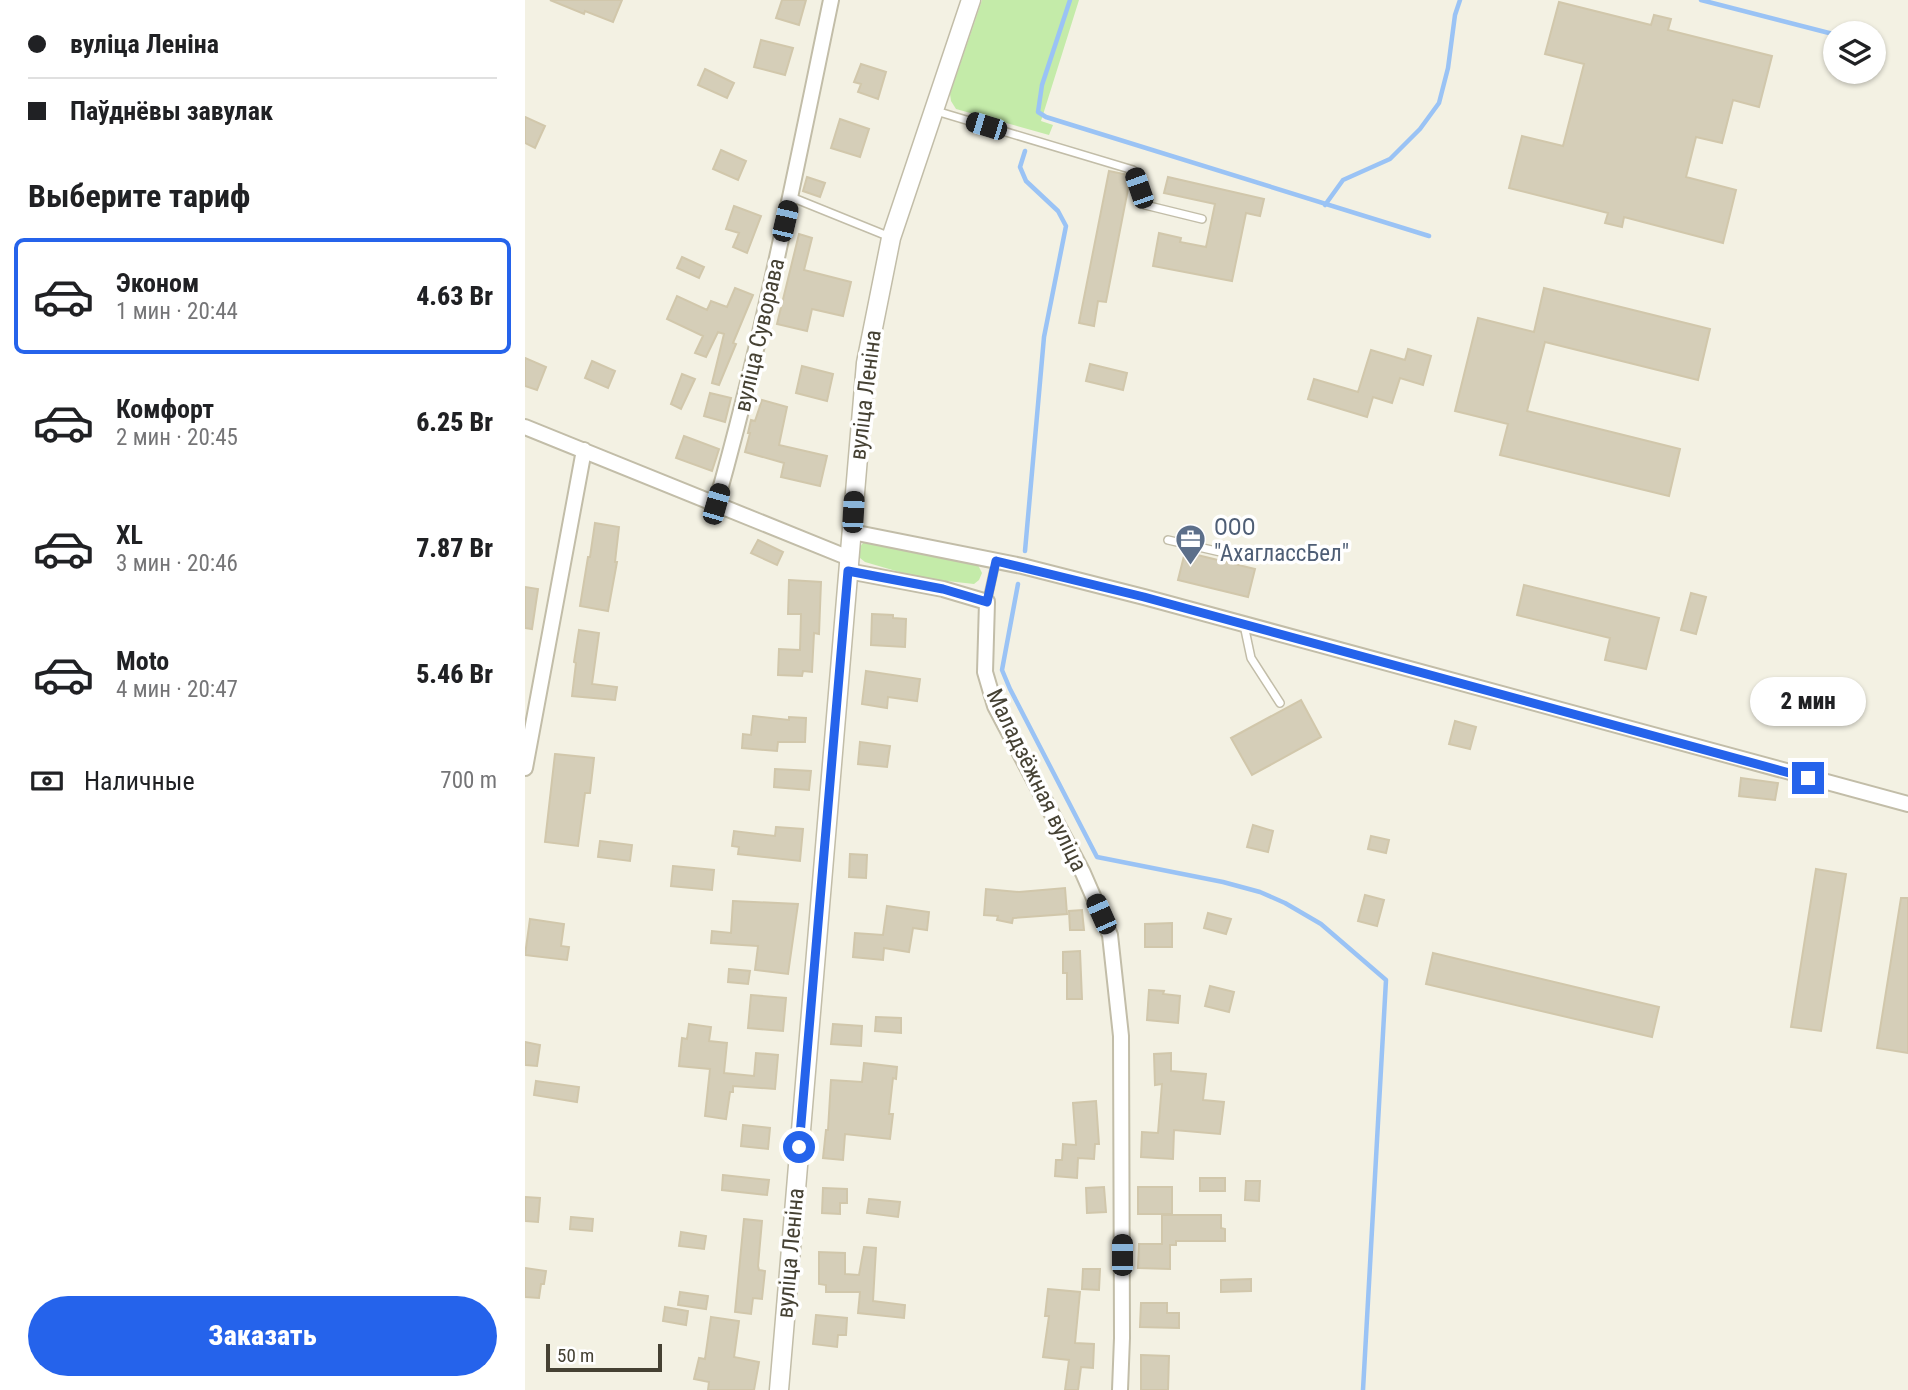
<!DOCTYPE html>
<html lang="ru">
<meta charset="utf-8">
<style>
:root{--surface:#fff;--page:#f6f6f6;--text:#202124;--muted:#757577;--line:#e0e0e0;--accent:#2563eb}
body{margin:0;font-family:"Roboto Condensed",sans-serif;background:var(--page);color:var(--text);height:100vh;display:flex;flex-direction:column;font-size:26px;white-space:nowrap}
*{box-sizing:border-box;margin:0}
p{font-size:23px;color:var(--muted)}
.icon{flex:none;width:38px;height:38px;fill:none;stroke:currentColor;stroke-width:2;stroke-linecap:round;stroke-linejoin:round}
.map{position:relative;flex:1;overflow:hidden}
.drawer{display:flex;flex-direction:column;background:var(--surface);width:525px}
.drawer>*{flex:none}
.guide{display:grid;align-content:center;height:154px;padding:0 28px;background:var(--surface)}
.controls{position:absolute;left:1298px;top:21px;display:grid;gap:14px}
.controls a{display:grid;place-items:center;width:63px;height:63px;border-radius:50%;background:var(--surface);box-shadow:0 2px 5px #0004;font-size:35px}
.scale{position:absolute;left:21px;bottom:18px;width:116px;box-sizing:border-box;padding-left:7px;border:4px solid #454133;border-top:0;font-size:19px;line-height:24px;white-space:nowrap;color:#454133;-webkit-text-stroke:5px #fff;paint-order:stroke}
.end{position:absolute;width:32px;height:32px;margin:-16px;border:9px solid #2563eb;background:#fff;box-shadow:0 0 0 4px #fff}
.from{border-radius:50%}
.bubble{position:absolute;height:49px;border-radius:24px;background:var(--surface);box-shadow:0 2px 5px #0004;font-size:23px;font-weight:800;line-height:49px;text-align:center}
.car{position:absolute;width:21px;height:42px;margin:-21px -10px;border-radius:9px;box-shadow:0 0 5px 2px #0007;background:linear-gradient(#222 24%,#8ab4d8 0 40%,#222 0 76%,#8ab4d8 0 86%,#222 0)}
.guide b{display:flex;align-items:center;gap:24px;height:66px;font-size:26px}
.guide b+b{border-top:2px solid var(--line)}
.guide i{width:18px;height:18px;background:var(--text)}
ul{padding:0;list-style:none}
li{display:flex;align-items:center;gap:21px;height:116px;margin:0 14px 10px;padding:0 14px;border:4px solid transparent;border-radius:10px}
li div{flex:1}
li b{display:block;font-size:26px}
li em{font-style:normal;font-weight:800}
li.active{border-color:var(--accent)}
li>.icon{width:63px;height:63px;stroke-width:1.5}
h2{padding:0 28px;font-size:32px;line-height:84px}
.pay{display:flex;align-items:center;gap:18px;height:77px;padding:0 28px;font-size:26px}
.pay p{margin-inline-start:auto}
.button{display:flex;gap:14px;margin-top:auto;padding:14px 28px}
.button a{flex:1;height:80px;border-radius:42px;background:var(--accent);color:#fff;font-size:28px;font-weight:800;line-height:80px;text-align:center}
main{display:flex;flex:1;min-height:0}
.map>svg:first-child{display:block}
.green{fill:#c4eba9}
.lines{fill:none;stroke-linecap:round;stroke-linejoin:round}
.stream{stroke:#9ac3f5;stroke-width:4.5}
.building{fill:#d5ceb8;stroke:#d1c7ab;stroke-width:2}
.service-casing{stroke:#c2bda8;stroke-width:10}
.minor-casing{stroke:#c2bda8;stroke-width:18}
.tertiary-casing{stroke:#c2bda8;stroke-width:21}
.service{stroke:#fff;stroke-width:7}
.minor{stroke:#fff;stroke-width:14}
.tertiary{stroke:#fff;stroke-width:18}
.route{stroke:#2563eb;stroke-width:9}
.labels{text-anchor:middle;stroke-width:7;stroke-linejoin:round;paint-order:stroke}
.street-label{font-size:23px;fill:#454133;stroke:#fff}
.service-label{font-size:23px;fill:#4e5e75;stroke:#fff;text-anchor:start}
</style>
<main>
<section class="drawer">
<div class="guide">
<b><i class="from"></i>вуліца Леніна</b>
<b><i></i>Паўднёвы завулак</b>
</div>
<h2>Выберите тариф</h2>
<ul>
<li class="active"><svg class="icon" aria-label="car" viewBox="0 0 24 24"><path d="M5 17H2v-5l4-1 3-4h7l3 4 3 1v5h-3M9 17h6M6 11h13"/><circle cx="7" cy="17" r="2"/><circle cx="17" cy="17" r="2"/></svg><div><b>Эконом</b><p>1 мин · 20:44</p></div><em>4.63 Br</em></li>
<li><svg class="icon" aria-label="car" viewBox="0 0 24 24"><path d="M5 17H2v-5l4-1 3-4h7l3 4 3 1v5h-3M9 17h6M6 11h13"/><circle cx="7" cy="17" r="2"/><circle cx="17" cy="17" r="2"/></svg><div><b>Комфорт</b><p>2 мин · 20:45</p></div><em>6.25 Br</em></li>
<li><svg class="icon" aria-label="car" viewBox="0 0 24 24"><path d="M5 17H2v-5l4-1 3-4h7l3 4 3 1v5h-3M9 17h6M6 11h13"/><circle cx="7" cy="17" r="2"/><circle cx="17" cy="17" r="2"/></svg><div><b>XL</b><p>3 мин · 20:46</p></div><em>7.87 Br</em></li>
<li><svg class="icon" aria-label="car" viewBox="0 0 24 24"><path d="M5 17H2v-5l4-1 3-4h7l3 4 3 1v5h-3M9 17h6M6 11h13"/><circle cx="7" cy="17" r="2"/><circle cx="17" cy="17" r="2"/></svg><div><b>Moto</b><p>4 мин · 20:47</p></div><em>5.46 Br</em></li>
</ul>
<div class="pay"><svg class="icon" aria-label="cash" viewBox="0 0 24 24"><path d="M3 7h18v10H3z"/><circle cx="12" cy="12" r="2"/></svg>Наличные<p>700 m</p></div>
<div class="button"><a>Заказать</a></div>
</section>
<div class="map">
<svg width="1383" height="1390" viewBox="0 0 1383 1390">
<rect width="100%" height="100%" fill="#f3f1e3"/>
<path class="green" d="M457 0H554L516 121 528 125 524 135 431 109 426 101 425 94Z
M340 541 448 563 453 565 457 573 454 580 449 584 395 578 340 562 335 558C334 551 334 546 340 541Z"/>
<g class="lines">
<path class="stream" d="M545 0 517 85 513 112 521 117 904 236
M1176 0 1308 34
M500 151 495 167 501 181 533 211 541 226 519 337 500 551
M800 205 818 180 865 159 895 129 914 103 923 68 930 15 935 0
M493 584 477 670 485 689 572 857 698 882 735 892 760 903 796 924 861 980 838 1390"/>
</g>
<path class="building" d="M25 0H97L88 22 60 11 59 14Z
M257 0H281L274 25 251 18Z
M1034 2 1126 25 1129 15 1146 19 1143 30 1247 56 1234 107 1208 100 1197 143 1171 137 1161 177 1211 190 1198 243 1099 217 1097 227 1080 223 1083 213 984 188 997 136 1038 146 1059 64 1020 54Z
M236 40 268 48 260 75 229 67Z
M336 64 361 72 353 99 333 92 336 84 329 82Z
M180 69 209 83 202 98 173 85Z
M0 117 20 126 10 148 0 143Z
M315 119 344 129 335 157 306 148Z
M196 150 221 161 213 180 188 169Z
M584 171 603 175 605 179 581 302 573 301 569 326 554 323Z
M282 177 300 183 295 197 278 191Z
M643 177 739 199 735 216 721 213 707 281 628 266 634 233 656 238 655 242 681 247 690 204 639 193Z
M209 206 236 216 222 253 208 247 214 233 201 229Z
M274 234 287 238 279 270 326 282 318 316 287 309 282 331 252 324Z
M157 257 179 267 174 278 152 268Z
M210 288 228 295 208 343 211 344 194 385 187 383 199 334 193 332 181 357 170 353 178 336 142 319 152 296 182 310 186 301 202 307Z
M1019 288 1185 329 1173 380 1020 342 1002 411 1155 449 1144 496 975 455 983 424 930 411 953 318 1009 332Z
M883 349 906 356 898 385 875 378 867 403 848 397 842 417 783 399 789 379 833 392 846 350 880 360Z
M0 358 21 367 12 390 0 386Z
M67 361 90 371 83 388 60 378Z
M565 364 602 373 598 390 561 381Z
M277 366 308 374 302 401 271 393Z
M157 374 170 379 156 409 146 404Z
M185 393 206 398 200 422 179 416Z
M237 400 262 407 254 445 302 456 295 486 256 477 259 463 220 452 225 433H223L226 420 230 421Z
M159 436 194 449 187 471 151 458Z
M70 523 94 527 90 562H92L83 611 55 606 63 557H65Z
M233 540 258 552 252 565 226 553Z
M660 552 730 569 723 597 653 580Z
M264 580 296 582 294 634 289 633 287 672 278 671 277 676 253 675 254 649 275 650 276 614H263Z
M999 585 1134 618 1121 669 1080 660 1085 638 992 615Z
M0 587 13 589 7 629 0 628Z
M1166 593 1181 597 1171 634 1156 630Z
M347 614 368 615V618L381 619 380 647 346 645Z
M54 630 74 633 67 684 92 687 90 700 47 696 51 663 49 662Z
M341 671 395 679 392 701 363 697 362 708 337 704Z
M776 700 796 737 727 775 706 738Z
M228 716 264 720V717L281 718 280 742H253L252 751 217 748 218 734 226 735Z
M930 721 951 727 945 749 924 744Z
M335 742 365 746 362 767 333 764Z
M30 754 69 758 65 793H60L53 846 20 842Z
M250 769 286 771 284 790 249 787Z
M1216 778 1253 783 1250 800 1214 796Z
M728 825 748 831 743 852 722 847Z
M251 827 278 829 275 861 213 854 214 847 207 846 209 831 250 836Z
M846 836 864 840 861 853 843 849Z
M75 841 107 845 105 861 73 857Z
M325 854 342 855 341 878 324 877Z
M148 866 189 870 187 890 146 886Z
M1291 869 1321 874 1296 1031 1266 1027Z
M540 888 542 914 488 918 487 923 472 920 473 916 459 915 461 889 494 892Z
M840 895 859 900 852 926 833 921Z
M1376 898H1383V1053L1352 1048Z
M208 901 273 904 263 974 230 970 233 946 186 943 187 931 206 933Z
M362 906 404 912 402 930 388 928 384 952 359 948 358 960 328 957 330 933 358 935Z
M557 910 559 930H545L544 911Z
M683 913 706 919 701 934 679 928Z
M5 919 39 924 36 946 44 947 42 960 0 955Z
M647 923V947H620V924Z
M555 951 557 999H542V973H538V952Z
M908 953 1134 1007 1127 1037 901 984Z
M204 969 225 971 223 984 203 982Z
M685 986 709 992 704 1012 680 1006Z
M624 990 639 991 638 994 655 996 653 1023 622 1020Z
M226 995 261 998 258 1031 223 1028Z
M351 1017 376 1018V1033L350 1031Z
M164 1024 186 1027 184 1041 202 1043 199 1073 229 1076 231 1053 253 1055 250 1089 208 1086V1092H205L201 1119 180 1116 185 1069 154 1066 157 1038 162 1039Z
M308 1024 337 1026 336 1046 306 1044Z
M0 1042 15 1045 12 1066 0 1065Z
M646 1053V1071L681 1074 678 1100 699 1102 695 1134 649 1130 648 1159 616 1157 617 1132 633 1133 637 1084 630 1085 629 1054Z
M339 1063 372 1067 371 1079 368 1078 364 1114H368L365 1139 320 1134 318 1160 298 1158 301 1130H303L306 1080 337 1082Z
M11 1081 54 1087 52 1102 9 1095Z
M571 1101 574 1144H570L569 1159 553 1158 552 1178 530 1176 531 1160H537L538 1144 551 1145 548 1103Z
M218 1125 245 1128 243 1149 216 1146Z
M198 1175 244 1180 242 1195 197 1190Z
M675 1178H700V1191H675Z
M721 1181H735L734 1201 720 1200Z
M579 1187 581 1212 562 1213 561 1188Z
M613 1187H647V1214H613Z
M298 1188 322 1189V1203H315V1214L297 1213Z
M0 1197 15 1198 13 1222 0 1221Z
M344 1199 375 1202 373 1217 342 1213Z
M637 1215H696V1228L700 1229V1241H651V1245H645V1269L613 1268 614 1244H637Z
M46 1217 68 1219 67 1231 45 1229Z
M219 1219 237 1221 233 1266 234 1270 240 1271 237 1299 228 1298 226 1314 210 1312Z
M156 1232 181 1236 179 1249 154 1246Z
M339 1247 351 1248 348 1301 380 1305 379 1318 333 1313 335 1292H301V1285L294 1284V1252L320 1253V1274L334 1275Z
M0 1268 21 1271 19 1284H16L14 1298 0 1297Z
M558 1269H575L574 1290 557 1289Z
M726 1279V1291L696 1292V1280Z
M523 1289 555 1292 550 1343 569 1344 568 1368 556 1367 553 1390H540L544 1360 518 1357 524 1316H520Z
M155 1292 183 1296 181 1309 153 1305Z
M616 1303H642V1313H654V1328L615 1327Z
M140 1307 163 1311 161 1325 138 1321Z
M291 1315 322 1318 321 1335H313L312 1347 288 1344Z
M186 1317 214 1321 209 1357 234 1362 229 1390H183L184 1382 169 1379 174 1358 180 1359Z
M616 1355 644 1356 643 1390H616Z"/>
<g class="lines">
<defs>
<path id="service" d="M411 111 608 170 620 205 677 219
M266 197 365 237
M643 540 726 559
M462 601 471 561
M719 625 726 658 755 703"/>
<path id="minor" d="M0 427 324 558
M191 504C238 338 271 169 306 0
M327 532 497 566 619 597 1383 804
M323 571 418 589 462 602 460 672 470 706 558 873 585 935 596 1036 597 1338 595 1390
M0 768 59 450"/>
<path id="tertiary" d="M254 1390 341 363 366 238 446 0"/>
</defs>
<use href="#service" class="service-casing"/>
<use href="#minor" class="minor-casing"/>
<use href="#tertiary" class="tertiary-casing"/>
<use href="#service" class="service"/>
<use href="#minor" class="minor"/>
<use href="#tertiary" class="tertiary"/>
</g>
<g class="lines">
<path class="route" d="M274 1147 323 571 418 589 462 602 471 561 619 597 1283 778"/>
</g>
<defs>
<symbol id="office-pin" viewBox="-11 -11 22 30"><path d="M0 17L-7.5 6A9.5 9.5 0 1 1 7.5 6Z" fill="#5c6f8a" stroke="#fff"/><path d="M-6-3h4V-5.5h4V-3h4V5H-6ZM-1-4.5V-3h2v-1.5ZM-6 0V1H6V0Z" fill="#fff"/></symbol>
</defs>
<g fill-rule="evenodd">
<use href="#office-pin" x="648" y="522" width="35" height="47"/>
</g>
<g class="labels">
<g class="street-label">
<text transform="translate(234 335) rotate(-77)" y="8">вуліца Суворава</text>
<text transform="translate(340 395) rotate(-83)" y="8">вуліца Леніна</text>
<text transform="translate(512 780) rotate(64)" y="8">Маладзёжная вуліца</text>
<text transform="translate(265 1253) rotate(-85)" y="8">вуліца Леніна</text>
</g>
<g class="service-label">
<text x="689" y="535">ООО<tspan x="689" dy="26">"АхаглассБел"</tspan></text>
</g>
</g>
</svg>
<div class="controls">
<a><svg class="icon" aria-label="layers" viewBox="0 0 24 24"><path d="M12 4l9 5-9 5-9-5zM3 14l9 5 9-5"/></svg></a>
</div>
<div class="scale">50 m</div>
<i class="end from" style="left:274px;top:1147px"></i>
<i class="end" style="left:1283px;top:778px"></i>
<div class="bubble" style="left:1225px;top:677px;width:116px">2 мин</div>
<i class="car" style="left:461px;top:126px;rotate:287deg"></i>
<i class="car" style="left:614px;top:188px;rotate:341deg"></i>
<i class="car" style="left:260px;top:221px;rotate:13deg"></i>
<i class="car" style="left:191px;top:504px;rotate:16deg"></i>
<i class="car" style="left:328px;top:512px;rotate:3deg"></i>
<i class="car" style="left:576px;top:914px;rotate:336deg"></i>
<i class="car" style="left:597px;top:1255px;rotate:0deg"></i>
</div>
</main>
